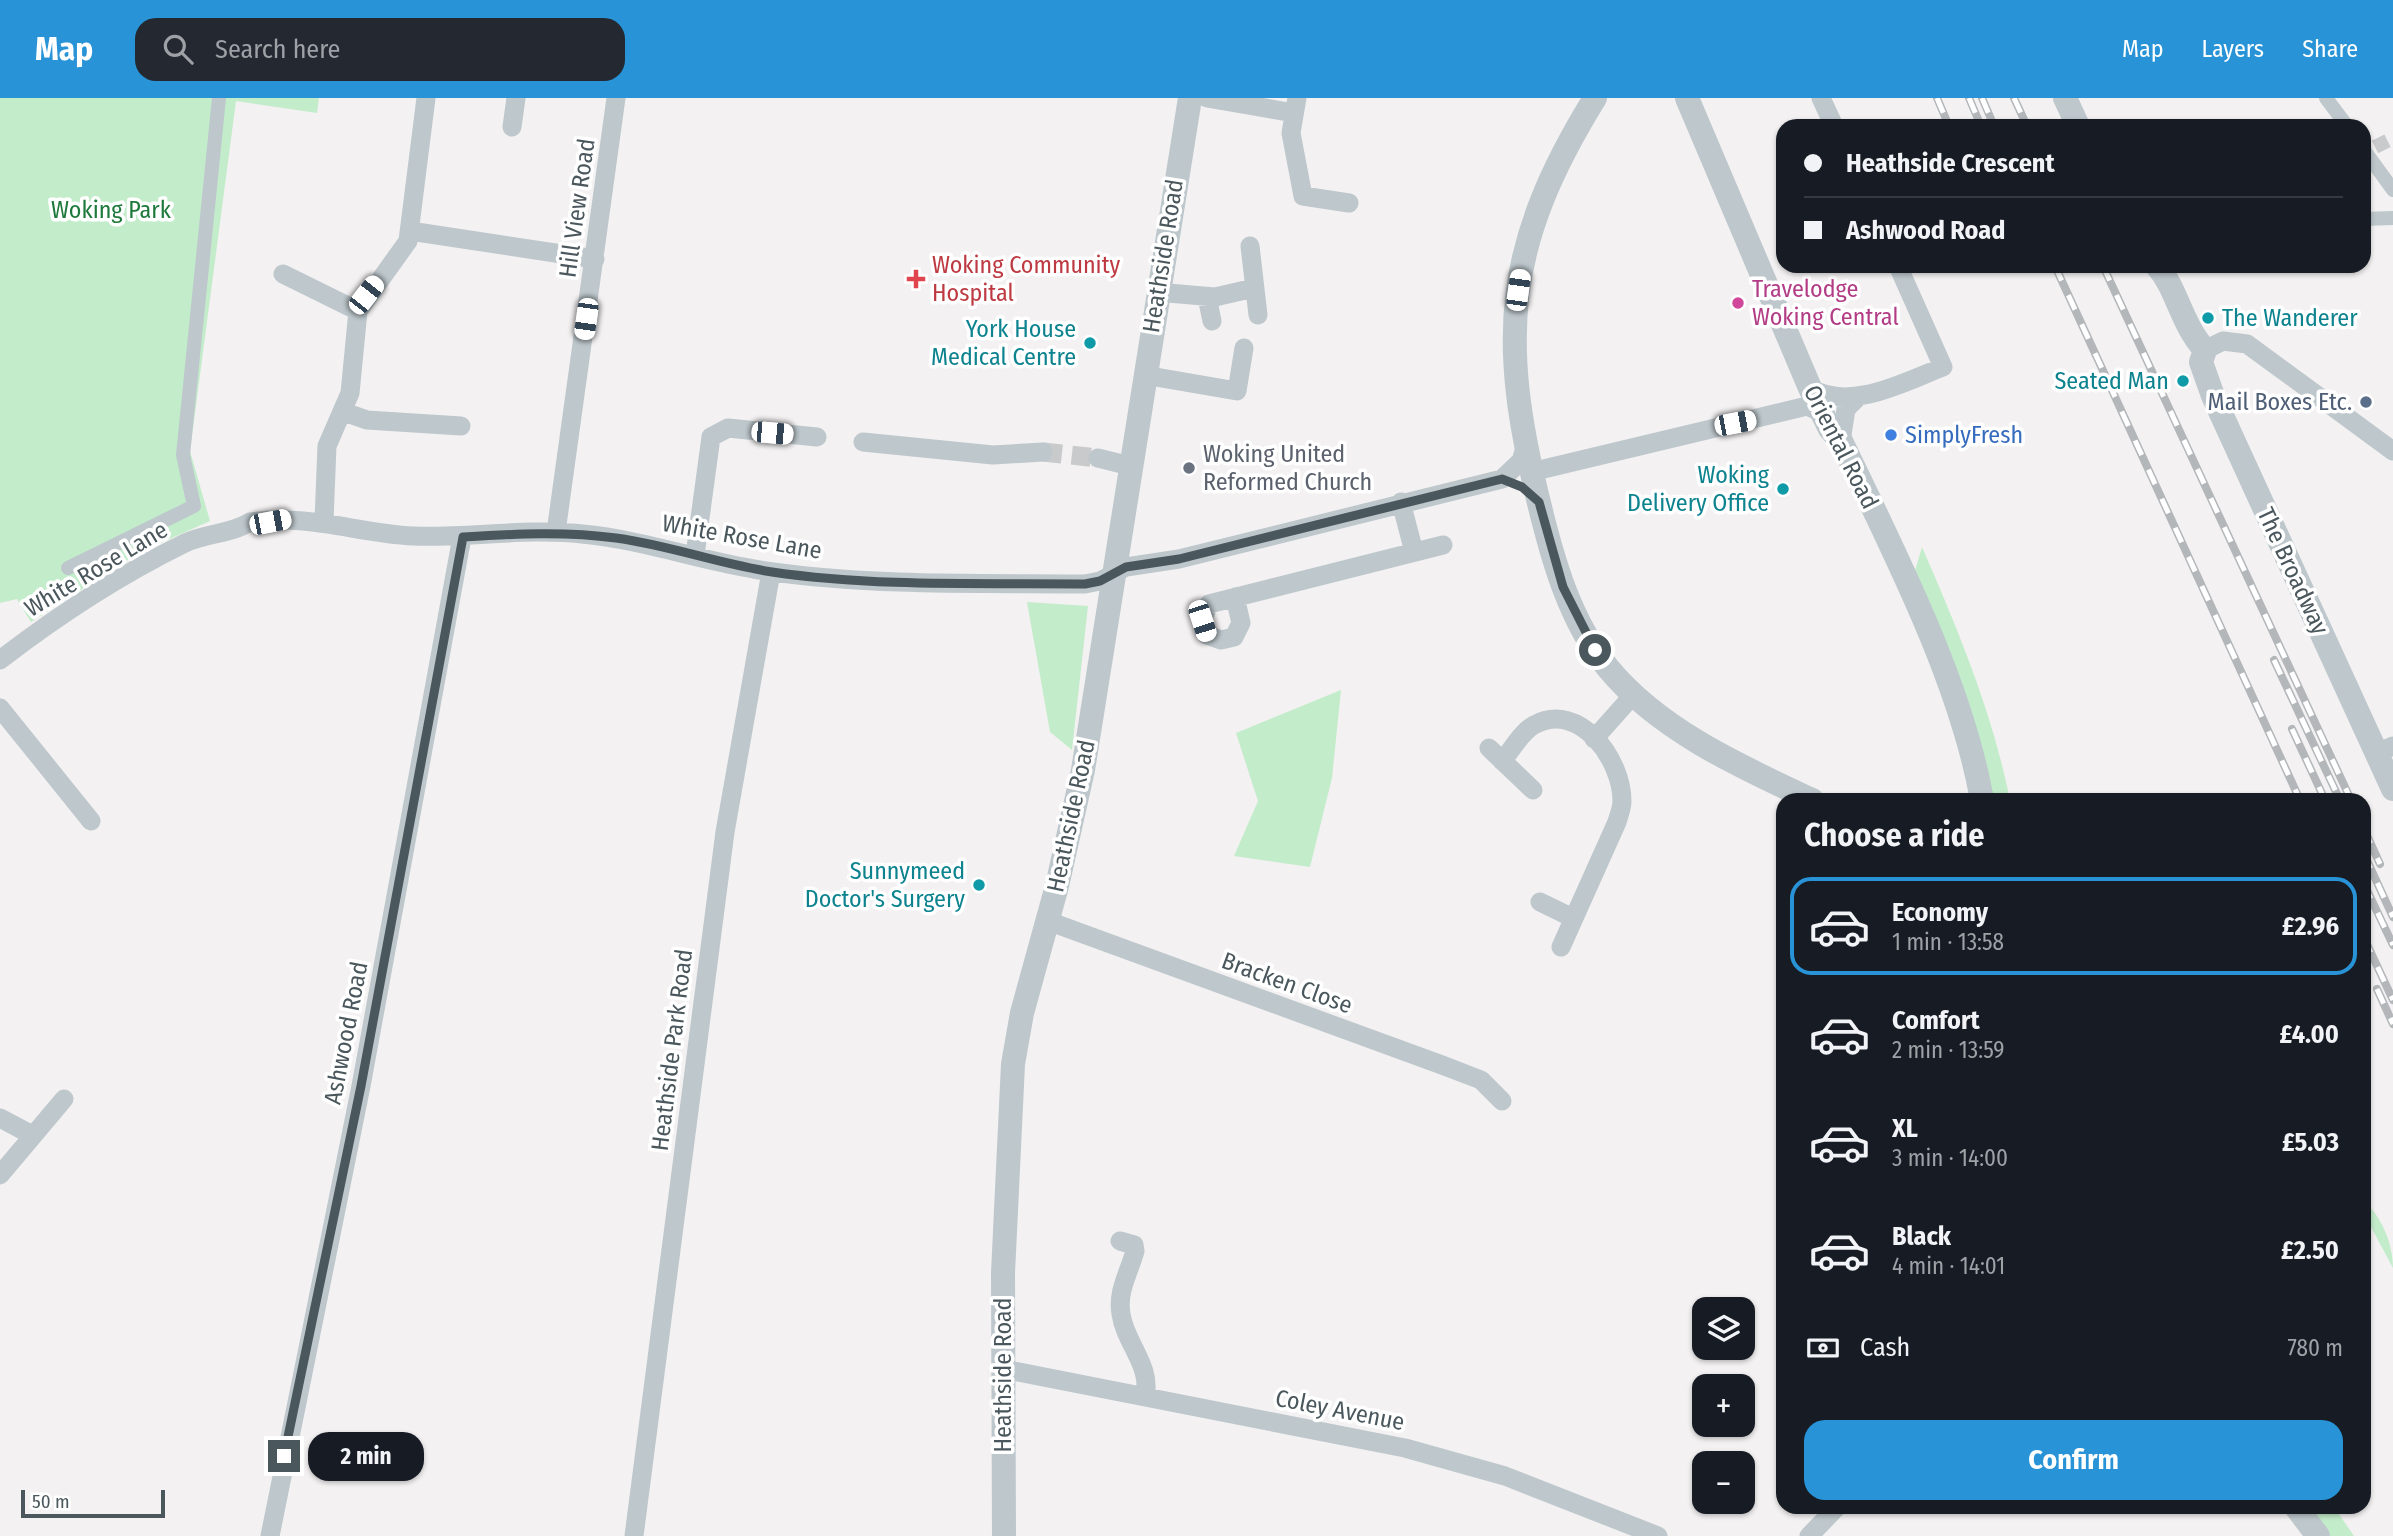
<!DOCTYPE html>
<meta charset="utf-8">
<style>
:root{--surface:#171b24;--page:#242831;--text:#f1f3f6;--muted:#9ea1a6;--line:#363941;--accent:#2893d6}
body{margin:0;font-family:"Fira Sans Condensed",sans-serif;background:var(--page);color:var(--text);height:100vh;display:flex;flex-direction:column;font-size:26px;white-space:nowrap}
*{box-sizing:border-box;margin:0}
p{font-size:23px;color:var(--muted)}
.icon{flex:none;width:38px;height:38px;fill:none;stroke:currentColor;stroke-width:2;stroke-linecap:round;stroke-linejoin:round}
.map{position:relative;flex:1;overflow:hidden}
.side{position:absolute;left:1776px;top:695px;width:595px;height:721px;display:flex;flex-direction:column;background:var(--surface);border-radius:21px;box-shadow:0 2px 5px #0004}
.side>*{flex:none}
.top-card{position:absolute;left:1776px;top:21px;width:595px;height:154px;border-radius:21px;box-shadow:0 2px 5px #0004;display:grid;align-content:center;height:154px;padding:0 28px;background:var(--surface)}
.buttons{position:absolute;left:1692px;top:1199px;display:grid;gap:14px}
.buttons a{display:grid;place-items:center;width:63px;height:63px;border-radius:14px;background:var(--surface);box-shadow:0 2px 5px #0004;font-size:35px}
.scale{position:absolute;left:21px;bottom:18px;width:144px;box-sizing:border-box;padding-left:7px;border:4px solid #4a575c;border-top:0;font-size:19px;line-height:24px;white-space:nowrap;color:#4a575c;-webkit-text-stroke:5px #fff;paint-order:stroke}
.end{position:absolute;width:32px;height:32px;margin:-16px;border:9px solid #4a575c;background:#fff;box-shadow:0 0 0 4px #fff}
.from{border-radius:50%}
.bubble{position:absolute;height:49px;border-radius:21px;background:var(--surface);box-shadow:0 2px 5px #0004;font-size:23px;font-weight:700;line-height:49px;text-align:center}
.car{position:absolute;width:21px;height:42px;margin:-21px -10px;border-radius:9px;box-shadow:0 0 5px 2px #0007;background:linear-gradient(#fff 24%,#345 0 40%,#fff 0 76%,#345 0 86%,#fff 0)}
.top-card b{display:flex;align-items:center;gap:24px;height:66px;font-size:26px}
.top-card b+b{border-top:2px solid var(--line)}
.top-card i{width:18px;height:18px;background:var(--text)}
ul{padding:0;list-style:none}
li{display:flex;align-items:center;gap:21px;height:98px;margin:0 14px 10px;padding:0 14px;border:4px solid transparent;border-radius:21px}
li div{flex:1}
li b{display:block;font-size:26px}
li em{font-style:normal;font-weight:700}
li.current{border-color:var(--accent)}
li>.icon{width:63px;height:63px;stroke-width:1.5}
h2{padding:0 28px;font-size:32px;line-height:84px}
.pay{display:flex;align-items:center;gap:18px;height:77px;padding:0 28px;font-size:26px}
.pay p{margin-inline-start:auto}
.button{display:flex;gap:14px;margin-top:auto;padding:14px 28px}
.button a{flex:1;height:80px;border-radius:21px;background:var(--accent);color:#fff;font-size:28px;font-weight:700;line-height:80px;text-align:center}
header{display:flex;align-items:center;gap:42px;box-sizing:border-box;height:98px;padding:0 35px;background:var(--accent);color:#fff}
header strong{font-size:33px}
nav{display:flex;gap:38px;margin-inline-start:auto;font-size:24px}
.search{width:490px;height:63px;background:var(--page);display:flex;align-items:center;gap:18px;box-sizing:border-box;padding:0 24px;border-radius:21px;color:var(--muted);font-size:26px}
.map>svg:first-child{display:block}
.green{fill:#c3eccb}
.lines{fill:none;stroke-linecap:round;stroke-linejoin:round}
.pedestrian-tunnel{stroke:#c9cacc;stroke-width:14;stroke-dasharray:14 7;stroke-linecap:butt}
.minor-tunnel{stroke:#c9cacc;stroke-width:19;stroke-dasharray:19 10;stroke-linecap:butt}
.pedestrian{stroke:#bdc7cc;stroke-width:14}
.minor{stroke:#bdc7cc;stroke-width:19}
.tertiary{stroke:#bdc7cc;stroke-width:24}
.rail-casing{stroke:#b3b7ba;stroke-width:8}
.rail{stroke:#fff;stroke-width:5;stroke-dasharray:16;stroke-linecap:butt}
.route{stroke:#4a575c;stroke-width:9}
.health-dot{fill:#e0444e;stroke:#fff;stroke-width:2.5}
.hotel-dot{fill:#d1479c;stroke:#fff;stroke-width:2.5}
.culture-dot{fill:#0f9aa8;stroke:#fff;stroke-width:2.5}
.service-dot{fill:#5c6f8a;stroke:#fff;stroke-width:2.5}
.shop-dot{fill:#3f7fe0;stroke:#fff;stroke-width:2.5}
.worship-dot{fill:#6b7280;stroke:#fff;stroke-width:2.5}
.labels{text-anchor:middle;stroke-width:7;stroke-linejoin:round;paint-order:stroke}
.street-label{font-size:24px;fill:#4a575c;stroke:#fff}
.park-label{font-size:24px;fill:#1f793c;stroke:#fff}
.health-label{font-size:24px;fill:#be3a42;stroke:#fff;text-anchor:start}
.hotel-label{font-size:24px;fill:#b23c85;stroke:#fff;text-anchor:start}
.culture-label{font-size:24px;fill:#0d838f;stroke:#fff;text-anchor:end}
.service-label{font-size:24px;fill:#4e5e75;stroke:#fff;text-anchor:end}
.shop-label{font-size:24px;fill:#366cbe;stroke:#fff;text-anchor:start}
.worship-label{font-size:24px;fill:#5b616d;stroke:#fff;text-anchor:start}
</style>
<header>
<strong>Map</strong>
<div class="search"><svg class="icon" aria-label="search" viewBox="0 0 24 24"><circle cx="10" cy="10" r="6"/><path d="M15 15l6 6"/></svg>Search here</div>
<nav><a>Map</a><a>Layers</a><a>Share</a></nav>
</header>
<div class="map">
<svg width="2393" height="1438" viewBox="0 0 2393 1438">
<rect width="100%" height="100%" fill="#f3f1f1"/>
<path class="green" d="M0 0H319L317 15 236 3 190 353 210 423 138 455 31 524 17 501 0 505Z
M1922 449C1958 532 1992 613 2010 702H1988L1912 483Z
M1027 504 1088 508 1072 652 1050 634Z
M1341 592 1332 680 1310 769 1234 758 1258 703 1236 635Z
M2364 1103C2382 1119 2393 1146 2393 1170L2371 1129 2364 1126Z
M2304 1409H2334L2354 1438H2324Z"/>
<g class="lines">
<path class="pedestrian-tunnel" d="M2375 49 2393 40"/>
<path class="minor-tunnel" d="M1043 354 1098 360"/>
<path class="pedestrian" d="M2326 0 2347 28
M2364 52 2393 92
M2364 121 2393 120
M68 470 194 408 183 357 219 0"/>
<path class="minor" d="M1207 0 1294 15
M1297 0 1291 35 1303 98 1349 105
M1821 0 1834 28
M512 29 516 0
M410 133 595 161
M1250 148 1258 217
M283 176 358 213
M1156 194 1215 199 1254 190
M1207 199 1212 223
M2205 252 2223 243 2247 246 2393 353
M1144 277 1237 293 1244 250
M1810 290C1850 314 1904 284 1943 269L1898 168
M344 314 367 322 461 328
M1841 343 1846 311 1859 298
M863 344 993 357 1043 354
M1098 360 1130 368
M1531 374 1807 308 1822 315
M1401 404 1414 454
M324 423 327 348 350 295 358 213 408 143 426 0
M556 434 616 0
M695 457 711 339 728 330 817 339
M1235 499 1241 525 1234 539 1221 542 1207 537 1202 523 1209 506 1443 447
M0 562C57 518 120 477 185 445 206 435 231 436 250 424 311 416 356 435 413 438 469 440 526 430 582 436 647 442 709 466 773 474 876 488 981 485 1085 486L1100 483 1126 469 1179 461 1502 381 1521 363 1525 350
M0 610 91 723
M1594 641 1634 596
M1489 650 1533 692
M2377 655 2393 648
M1502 663C1512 652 1521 634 1534 627 1580 602 1622 662 1622 703 1622 710 1619 717 1617 724L1561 849
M1540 804 1573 820
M1048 823 1442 967 1481 982 1502 1003
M0 1020 32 1037
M0 1077 64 1001
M1120 1143 1134 1147 1135 1153C1129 1175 1117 1193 1121 1216 1125 1245 1152 1268 1145 1298
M1003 1271 1405 1350 1505 1378 1658 1438
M270 1438 361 988 462 439
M634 1438 725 734 771 474
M1809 1438 1837 1409"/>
<path class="tertiary" d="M1595 0C1504 147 1498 240 1539 405 1553 463 1570 523 1608 570 1659 632 1741 669 1812 702
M1687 0 1810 290 1830 331 1841 343C1893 452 1961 583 1982 702
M2065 0 2078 28
M2157 168C2177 190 2181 226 2205 252L2201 264 2213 298 2393 691
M2296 1409 2318 1438
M1004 1438 1003 1175 1013 966 1022 915 1057 788 1083 672 1190 0"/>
<defs>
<path id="rail" d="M1937 0 1949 28
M1969 0 1981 28
M1982 0 1994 28
M2014 0 2027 28
M2055 168 2300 702
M2103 168 2351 702
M2274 562 2338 698
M2292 631 2325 702
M2364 731 2380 766
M2364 756 2393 819
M2364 786 2393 847
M2364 840 2393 902
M2377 891 2393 926"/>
</defs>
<use href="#rail" class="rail-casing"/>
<use href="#rail" class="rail"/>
</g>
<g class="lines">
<path class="route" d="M284 1358 361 988 463 439C514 436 564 433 616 440 669 447 719 466 772 474 875 489 981 485 1085 486L1100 483 1126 469 1179 461 1502 381 1522 389 1539 404 1563 489 1595 552"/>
</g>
<path class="health-dot" d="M912.5 170.5h7v7h7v7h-7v7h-7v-7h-7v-7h7z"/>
<circle class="hotel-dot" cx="1738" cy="205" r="7"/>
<g class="culture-dot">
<circle cx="2208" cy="220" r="7"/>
<circle cx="1090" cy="245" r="7"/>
<circle cx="2183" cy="283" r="7"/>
<circle cx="1783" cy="391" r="7"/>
<circle cx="979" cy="787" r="7"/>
</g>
<circle class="service-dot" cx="2366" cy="304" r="7"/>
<circle class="shop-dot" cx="1891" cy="337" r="7"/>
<circle class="worship-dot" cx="1189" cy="370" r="7"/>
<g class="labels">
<g class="street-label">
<text transform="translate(577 110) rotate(-82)" y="8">Hill View Road</text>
<text transform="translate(1163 158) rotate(-81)" y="8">Heathside Road</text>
<text transform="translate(1841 349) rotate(63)" y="8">Oriental Road</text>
<text transform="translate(742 439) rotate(10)" y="8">White Rose Lane</text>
<text transform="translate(96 471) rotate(-31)" y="8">White Rose Lane</text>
<text transform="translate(2293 473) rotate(65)" y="8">The Broadway</text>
<text transform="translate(1071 718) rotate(-78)" y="8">Heathside Road</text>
<text transform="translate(1287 885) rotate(20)" y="8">Bracken Close</text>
<text transform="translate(346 935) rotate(-79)" y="8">Ashwood Road</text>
<text transform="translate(672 952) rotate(-83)" y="8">Heathside Park Road</text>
<text transform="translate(1003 1277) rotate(-90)" y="8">Heathside Road</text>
<text transform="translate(1340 1312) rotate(11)" y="8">Coley Avenue</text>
</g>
<g class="park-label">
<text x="111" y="120">Woking Park</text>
</g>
<g class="health-label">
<text x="932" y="175">Woking Community<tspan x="932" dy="28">Hospital</tspan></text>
</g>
<g class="hotel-label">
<text x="1752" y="199">Travelodge<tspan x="1752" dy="28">Woking Central</tspan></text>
</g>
<g class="culture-label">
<text x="2222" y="228" text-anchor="start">The Wanderer</text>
<text x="1076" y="239">York House<tspan x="1076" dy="28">Medical Centre</tspan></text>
<text x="2169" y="291">Seated Man</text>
<text x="1769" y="385">Woking<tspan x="1769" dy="28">Delivery Office</tspan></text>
<text x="965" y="781">Sunnymeed<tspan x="965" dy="28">Doctor's Surgery</tspan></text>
</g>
<g class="service-label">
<text x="2352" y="312">Mail Boxes Etc.</text>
</g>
<g class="shop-label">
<text x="1905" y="345">SimplyFresh</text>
</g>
<g class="worship-label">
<text x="1203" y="364">Woking United<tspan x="1203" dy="28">Reformed Church</tspan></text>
</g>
</g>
</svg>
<div class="buttons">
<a><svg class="icon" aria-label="layers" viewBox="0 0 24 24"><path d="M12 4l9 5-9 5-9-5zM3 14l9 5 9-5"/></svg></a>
<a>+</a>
<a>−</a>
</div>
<div class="scale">50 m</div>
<i class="end from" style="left:1595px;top:552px"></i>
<i class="end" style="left:284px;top:1358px"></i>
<div class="bubble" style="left:308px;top:1334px;width:116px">2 min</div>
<i class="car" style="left:1518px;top:192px;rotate:8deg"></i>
<i class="car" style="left:366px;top:197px;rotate:38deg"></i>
<i class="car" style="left:586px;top:221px;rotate:188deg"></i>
<i class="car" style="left:1735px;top:325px;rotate:79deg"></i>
<i class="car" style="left:772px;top:335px;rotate:95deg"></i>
<i class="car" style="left:270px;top:424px;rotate:79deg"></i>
<i class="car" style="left:1202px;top:523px;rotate:162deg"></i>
<div class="top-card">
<b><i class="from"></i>Heathside Crescent</b>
<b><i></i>Ashwood Road</b>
</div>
<section class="side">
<h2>Choose a ride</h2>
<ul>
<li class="current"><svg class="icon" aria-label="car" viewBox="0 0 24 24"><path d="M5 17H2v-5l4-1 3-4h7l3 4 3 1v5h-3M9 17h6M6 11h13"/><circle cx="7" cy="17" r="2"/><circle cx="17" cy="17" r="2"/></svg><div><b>Economy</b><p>1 min · 13:58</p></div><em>£2.96</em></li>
<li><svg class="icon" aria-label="car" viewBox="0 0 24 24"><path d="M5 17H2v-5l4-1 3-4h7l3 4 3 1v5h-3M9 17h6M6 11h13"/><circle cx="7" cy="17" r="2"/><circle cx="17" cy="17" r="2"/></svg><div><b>Comfort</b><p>2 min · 13:59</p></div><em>£4.00</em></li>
<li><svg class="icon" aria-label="car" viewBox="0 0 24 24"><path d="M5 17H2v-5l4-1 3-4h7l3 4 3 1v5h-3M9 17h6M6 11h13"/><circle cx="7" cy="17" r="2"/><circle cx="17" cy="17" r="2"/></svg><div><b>XL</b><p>3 min · 14:00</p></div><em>£5.03</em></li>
<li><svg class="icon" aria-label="car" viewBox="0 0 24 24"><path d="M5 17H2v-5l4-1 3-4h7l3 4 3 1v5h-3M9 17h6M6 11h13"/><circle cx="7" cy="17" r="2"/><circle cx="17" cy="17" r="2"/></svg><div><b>Black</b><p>4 min · 14:01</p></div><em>£2.50</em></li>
</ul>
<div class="pay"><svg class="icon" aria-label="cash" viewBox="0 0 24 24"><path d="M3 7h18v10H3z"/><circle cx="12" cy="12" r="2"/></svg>Cash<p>780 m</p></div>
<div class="button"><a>Confirm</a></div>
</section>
</div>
